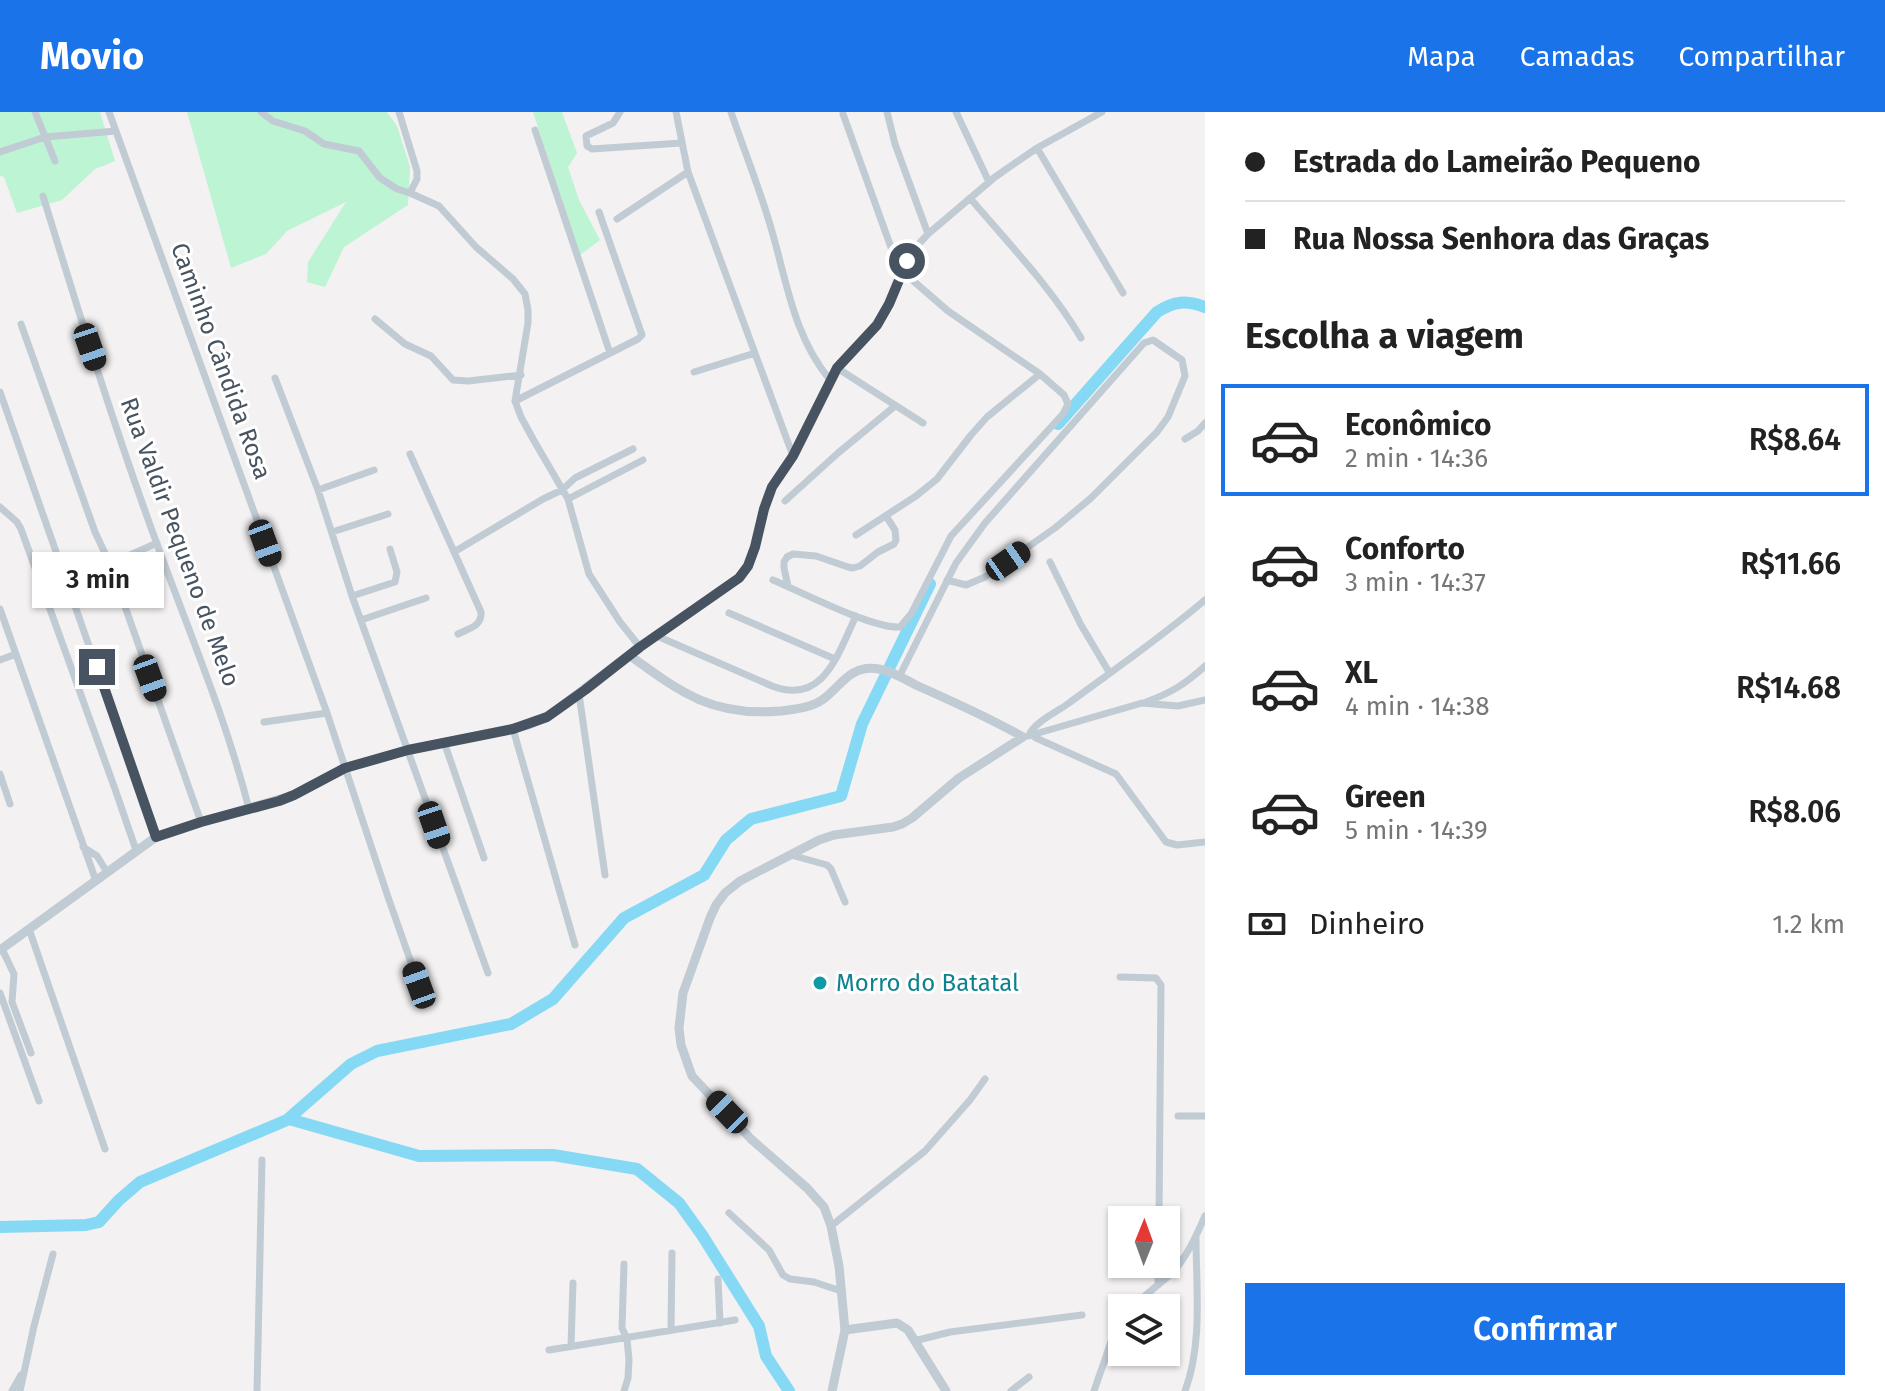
<!DOCTYPE html>
<html lang="pt">
<meta charset="utf-8">
<style>
:root{--surface:#fff;--page:#f2f2f2;--text:#222;--muted:#767676;--line:#e0e0e0;--accent:#1a73e8}
body{margin:0;font-family:"Fira Sans",sans-serif;background:var(--page);color:var(--text);height:100vh;display:flex;flex-direction:column;font-size:30px;white-space:nowrap}
*{box-sizing:border-box;margin:0}
p{font-size:26px;color:var(--muted)}
.icon{flex:none;width:44px;height:44px;fill:none;stroke:currentColor;stroke-width:2;stroke-linecap:round;stroke-linejoin:round}
.map{position:relative;flex:1;overflow:hidden}
.details{display:flex;flex-direction:column;background:var(--surface);width:680px}
.details>*{flex:none}
.banner{display:grid;align-content:center;height:176px;padding:0 40px;background:var(--surface)}
.needle{width:52px;rotate:1deg}
.controls{position:absolute;left:1108px;top:1094px;display:grid;gap:16px}
.controls a{display:grid;place-items:center;width:72px;height:72px;border-radius:0px;background:var(--surface);box-shadow:0 2px 6px #0004;font-size:40px}
.end{position:absolute;width:36px;height:36px;margin:-18px;border:10px solid #475360;background:#fff;box-shadow:0 0 0 4px #fff}
.from{border-radius:50%}
.bubble{position:absolute;height:56px;border-radius:0px;background:var(--surface);box-shadow:0 2px 6px #0004;font-size:26px;font-weight:600;line-height:56px;text-align:center}
.car{position:absolute;width:24px;height:48px;margin:-24px -12px;border-radius:10px;box-shadow:0 0 6px 2px #0007;background:linear-gradient(#222 24%,#8ab4d8 0 40%,#222 0 76%,#8ab4d8 0 86%,#222 0)}
.banner b{display:flex;align-items:center;gap:28px;height:76px;font-size:30px}
.banner b+b{border-top:2px solid var(--line)}
.banner i{width:20px;height:20px;background:var(--text)}
ul{padding:0;list-style:none}
li{display:flex;align-items:center;gap:24px;height:112px;margin:0 16px 12px;padding:0 24px;border:4px solid transparent;border-radius:0px}
li div{flex:1}
li b{display:block;font-size:30px}
li em{font-style:normal;font-weight:600}
li.selected{border-color:var(--accent)}
li>.icon{width:72px;height:72px;stroke-width:1.5}
h2{padding:0 40px;font-size:36px;line-height:96px}
.pay{display:flex;align-items:center;gap:20px;height:88px;padding:0 40px;font-size:30px}
.pay p{margin-inline-start:auto}
.primary-button{display:flex;gap:16px;margin-top:auto;padding:16px 40px}
.primary-button a{flex:1;height:92px;border-radius:0px;background:var(--accent);color:#fff;font-size:32px;font-weight:600;line-height:92px;text-align:center}
header{display:flex;align-items:center;gap:48px;box-sizing:border-box;height:112px;padding:0 40px;background:var(--accent);color:#fff}
header strong{font-size:38px}
nav{display:flex;gap:44px;margin-inline-start:auto;font-size:28px}
main{display:flex;flex:1;min-height:0}
.map>svg:first-child{display:block}
.green{fill:#bdf4d4}
.lines{fill:none;stroke-linecap:round;stroke-linejoin:round}
.river{stroke:#86d9f4;stroke-width:12}
.minor{stroke:#c1cbd4;stroke-width:7}
.tertiary{stroke:#c1cbd4;stroke-width:9}
.route{stroke:#475360;stroke-width:10}
.culture-dot{fill:#0f9aa8;stroke:#fff;stroke-width:3}
.labels{text-anchor:middle;stroke-width:6;stroke-linejoin:round;paint-order:stroke}
.street-label{font-size:24px;fill:#475360;stroke:#fff}
.culture-label{font-size:24px;fill:#0d838f;stroke:#fff;text-anchor:start}
</style>
<header>
<strong>Movio</strong>
<nav><a>Mapa</a><a>Camadas</a><a>Compartilhar</a></nav>
</header>
<main>
<div class="map">
<svg width="1205" height="1279" viewBox="0 0 1205 1279">
<rect width="100%" height="100%" fill="#f3f1f1"/>
<path class="green" d="M0 0H100L115 49 95 57 62 88 17 101 4 65 0 64Z
M187 0H387L397 14 410 55 408 93 344 135 325 175 307 170 308 150 346 90 287 119 266 142 231 156Z
M533 0H562L577 41 568 55 579 88 600 128 580 143Z"/>
<g class="lines">
<path class="river" d="M1058 312 1157 200C1175 189 1185 188 1205 195
M289 1007 419 1044 553 1043 637 1057 679 1091 702 1123 759 1214 766 1244 789 1279
M0 1115 86 1113 99 1110 119 1088 140 1070 287 1008 351 952 377 939 511 912 553 887 624 806 704 763 726 728 751 707 841 684 862 612 930 472"/>
<path class="minor" d="M35 0 55 49
M109 0 327 601 388 785 419 873
M261 0 273 9 305 19 324 32 359 39 380 66 397 77 410 81
M399 0 417 59V67L410 81 439 94 476 135 513 167 525 182 528 198V211L515 289 521 305 533 327 568 387 589 462 620 510 640 535
M620 0 613 11 586 24 587 34 592 37 681 31
M676 0 688 60 793 344
M731 0C743 35 757 70 768 106 786 162 791 221 830 268
M887 0 895 32 928 122
M956 0 989 70
M535 18 610 241
M1037 36 1123 181
M0 40 45 25 116 19
M43 84C79 201 115 318 157 432 189 520 226 606 249 697
M970 86C1008 131 1051 175 1081 226
M617 107 688 60
M375 207 405 232 431 244 453 268 468 269 521 263
M21 212 95 420 110 452 201 710
M837 256 923 311
M694 260 755 241
M275 266 318 378 352 484 488 861
M0 280 156 725
M515 289 638 227 642 223 599 100
M1185 327 1198 319 1205 311
M410 342 481 500C482 514 470 516 458 522
M318 378 374 358
M568 387 643 348
M785 389 838 341 895 294
M0 395 17 410 21 417 115 677 136 738
M332 420 388 402
M856 423 916 384 937 367 971 323 987 305 1040 262
M454 440 543 387 562 378 575 366 633 337
M1050 450 1081 513 1109 560
M110 452 157 431
M773 468C801 480 873 517 900 515L911 502 951 424 1063 302 1068 292 1064 283 1040 262 948 199 903 160 893 141 843 2
M788 474 784 456V450L787 445 793 442 816 444 848 455 853 456 860 454 878 440 894 432 896 428 895 418 886 404
M352 484 395 470 397 460 390 437
M1205 488C1162 525 1115 557 1069 591 1057 600 1038 608 1030 621L1036 626 1116 662 1166 730 1177 733 1205 730
M0 497 96 769
M729 501 835 547
M361 508 426 486
M657 524 772 574C824 594 838 541 856 504
M629 543 739 466 748 454 755 435 764 397 772 375 793 344 830 268 837 256 877 213 889 192 914 137 928 122 995 65 1037 36 1102 0
M0 548 16 542
M899 565 956 451 985 411 1144 231 1153 228 1182 248 1185 264 1168 305 1157 320 1091 386 1055 416 985 465 966 473 947 468
M579 582 605 763
M1146 590C1171 581 1185 572 1205 554
M264 610 327 601
M513 617 575 833
M1028 624 1142 591 1178 594 1205 588
M444 630 484 746
M0 662 10 692
M83 735 97 744 107 760
M791 743 827 753 831 757 845 790
M29 817 105 1037
M2 837 14 862 12 890 31 941
M1120 865 1156 866 1161 873 1159 1108
M0 881 39 989
M1178 1004H1205
M729 1101 769 1138 783 1163 790 1167 814 1170 841 1179
M831 1114 925 1039 970 988 985 967
M624 1152 622 1216 627 1227 629 1248 628 1266 624 1279
M718 1167 720 1211
M1158 1173V1152
M1132 1196C1144 1183 1159 1173 1172 1161 1187 1145 1196 1124 1205 1104
M671 1218 672 1141
M914 1229 950 1220 1082 1203
M571 1234 573 1171
M549 1238 735 1208
M12 1279 21 1263
M20 1279 34 1214 53 1142
M257 1279 262 1048
M1011 1279 1029 1265
M1094 1279 1111 1230 1122 1209
M1185 1279C1203 1231 1196 1175 1196 1125"/>
<path class="tertiary" d="M0 838 156 725 201 710 294 683 345 656 408 638 528 613 547 605 629 543C681 581 713 605 781 599 795 597 810 596 822 588 841 575 849 552 879 557 892 559 906 568 918 574 954 590 990 606 1023 625
M845 1218 897 1211 908 1218 946 1279
M832 1279 845 1218 839 1154 831 1114 824 1095 807 1076 751 1027 692 964 681 933 679 916 683 881 710 806 716 793 725 781 740 769 819 728 834 723 893 715 902 712 912 706 959 666 1023 625"/>
</g>
<g class="lines">
<path class="route" d="M97 555 156 725 201 710 279 689 294 683 345 656 408 638 513 617 547 605 585 578 640 535 739 466 748 454 755 435 764 397 772 375 793 344 837 256 877 213 889 192 907 149"/>
</g>
<circle class="culture-dot" cx="820" cy="871" r="8"/>
<g class="labels">
<g class="street-label">
<text transform="translate(221 249) rotate(70)" y="8">Caminho Cândida Rosa</text>
<text transform="translate(180 430) rotate(70)" y="8">Rua Valdir Pequeno de Melo</text>
</g>
<g class="culture-label">
<text x="836" y="879">Morro do Batatal</text>
</g>
</g>
</svg>
<div class="controls">
<a><svg class="needle" viewBox="-14 -14 28 28"><path d="M0-13l5 13h-10z" fill="#e53935"/><path d="M0 13l5-13h-10z" fill="#767676"/></svg></a>
<a><svg class="icon" aria-label="layers" viewBox="0 0 24 24"><path d="M12 4l9 5-9 5-9-5zM3 14l9 5 9-5"/></svg></a>
</div>
<i class="end from" style="left:907px;top:149px"></i>
<i class="end" style="left:97px;top:555px"></i>
<div class="bubble" style="left:32px;top:440px;width:132px">3 min</div>
<i class="car" style="left:90px;top:235px;rotate:161deg"></i>
<i class="car" style="left:265px;top:431px;rotate:160deg"></i>
<i class="car" style="left:1008px;top:449px;rotate:55deg"></i>
<i class="car" style="left:150px;top:566px;rotate:160deg"></i>
<i class="car" style="left:434px;top:713px;rotate:161deg"></i>
<i class="car" style="left:419px;top:873px;rotate:340deg"></i>
<i class="car" style="left:727px;top:1000px;rotate:316deg"></i>
</div>
<section class="details">
<div class="banner">
<b><i class="from"></i>Estrada do Lameirão Pequeno</b>
<b><i></i>Rua Nossa Senhora das Graças</b>
</div>
<h2>Escolha a viagem</h2>
<ul>
<li class="selected"><svg class="icon" aria-label="car" viewBox="0 0 24 24"><path d="M5 17H2v-5l4-1 3-4h7l3 4 3 1v5h-3M9 17h6M6 11h13"/><circle cx="7" cy="17" r="2"/><circle cx="17" cy="17" r="2"/></svg><div><b>Econômico</b><p>2 min · 14:36</p></div><em>R$8.64</em></li>
<li><svg class="icon" aria-label="car" viewBox="0 0 24 24"><path d="M5 17H2v-5l4-1 3-4h7l3 4 3 1v5h-3M9 17h6M6 11h13"/><circle cx="7" cy="17" r="2"/><circle cx="17" cy="17" r="2"/></svg><div><b>Conforto</b><p>3 min · 14:37</p></div><em>R$11.66</em></li>
<li><svg class="icon" aria-label="car" viewBox="0 0 24 24"><path d="M5 17H2v-5l4-1 3-4h7l3 4 3 1v5h-3M9 17h6M6 11h13"/><circle cx="7" cy="17" r="2"/><circle cx="17" cy="17" r="2"/></svg><div><b>XL</b><p>4 min · 14:38</p></div><em>R$14.68</em></li>
<li><svg class="icon" aria-label="car" viewBox="0 0 24 24"><path d="M5 17H2v-5l4-1 3-4h7l3 4 3 1v5h-3M9 17h6M6 11h13"/><circle cx="7" cy="17" r="2"/><circle cx="17" cy="17" r="2"/></svg><div><b>Green</b><p>5 min · 14:39</p></div><em>R$8.06</em></li>
</ul>
<div class="pay"><svg class="icon" aria-label="cash" viewBox="0 0 24 24"><path d="M3 7h18v10H3z"/><circle cx="12" cy="12" r="2"/></svg>Dinheiro<p>1.2 km</p></div>
<div class="primary-button"><a>Confirmar</a></div>
</section>
</main>
